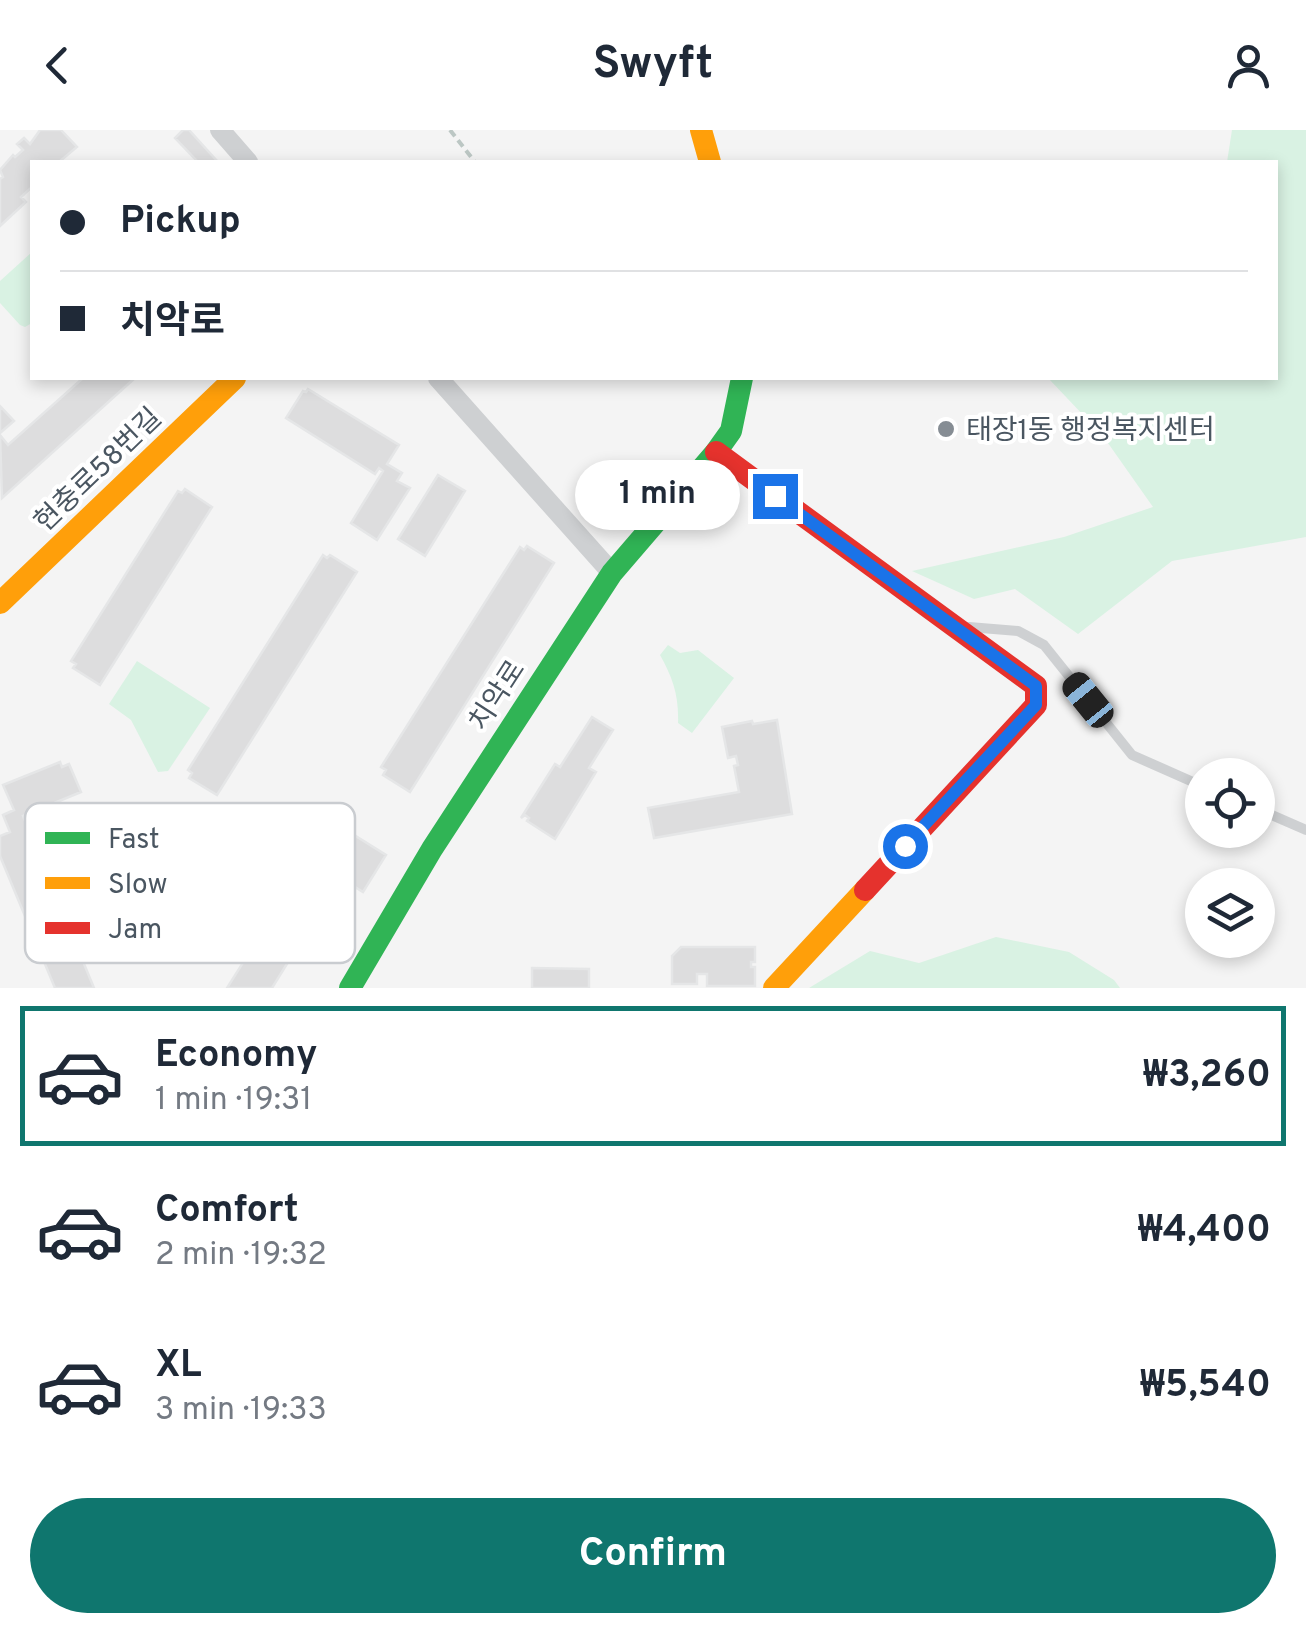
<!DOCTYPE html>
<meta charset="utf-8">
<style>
:root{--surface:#fff;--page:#f2f2f3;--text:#1f2937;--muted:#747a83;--line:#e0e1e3;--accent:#0f766e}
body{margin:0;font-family:Overpass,"Noto Sans KR",sans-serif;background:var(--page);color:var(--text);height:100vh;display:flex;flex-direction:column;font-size:38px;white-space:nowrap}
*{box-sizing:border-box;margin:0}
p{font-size:32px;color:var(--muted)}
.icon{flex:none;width:55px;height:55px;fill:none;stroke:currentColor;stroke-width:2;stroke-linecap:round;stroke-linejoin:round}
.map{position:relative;height:858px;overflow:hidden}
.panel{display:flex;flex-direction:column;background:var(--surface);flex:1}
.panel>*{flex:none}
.guide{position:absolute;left:30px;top:30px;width:1248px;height:220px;border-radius:0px;box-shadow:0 5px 15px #0003;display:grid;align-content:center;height:220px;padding:0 30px;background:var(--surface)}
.controls{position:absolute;left:1185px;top:628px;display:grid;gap:20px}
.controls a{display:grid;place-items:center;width:90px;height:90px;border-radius:50%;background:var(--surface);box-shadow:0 5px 15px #0003;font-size:50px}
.end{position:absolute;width:45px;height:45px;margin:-22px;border:12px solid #1a73e8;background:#fff;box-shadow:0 0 0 5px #fff}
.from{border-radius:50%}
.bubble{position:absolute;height:70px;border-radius:35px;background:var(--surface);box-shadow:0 5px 15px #0003;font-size:32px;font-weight:700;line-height:70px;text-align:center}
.car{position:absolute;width:30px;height:60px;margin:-30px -15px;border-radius:12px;box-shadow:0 0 8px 2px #0007;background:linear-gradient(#222 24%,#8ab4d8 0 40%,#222 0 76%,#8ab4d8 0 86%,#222 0)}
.guide b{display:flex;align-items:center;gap:35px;height:95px;font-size:38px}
.guide b+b{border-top:2px solid var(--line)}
.guide i{width:25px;height:25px;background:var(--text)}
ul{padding:18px 0 0;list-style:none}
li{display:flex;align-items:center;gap:30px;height:140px;margin:0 20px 15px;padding:0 10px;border:5px solid transparent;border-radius:0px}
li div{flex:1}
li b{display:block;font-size:38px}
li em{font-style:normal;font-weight:700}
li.active{border-color:var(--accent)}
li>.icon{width:90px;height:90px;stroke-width:1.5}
.primary-button{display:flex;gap:20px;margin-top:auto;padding:20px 30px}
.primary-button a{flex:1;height:115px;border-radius:60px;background:var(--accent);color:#fff;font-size:40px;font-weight:700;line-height:115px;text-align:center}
header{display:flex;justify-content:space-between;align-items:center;height:130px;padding:0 30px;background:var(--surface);font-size:45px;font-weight:700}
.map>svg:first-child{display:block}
.green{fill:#d9f2e3}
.building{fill:#ddddde;stroke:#e5e6e7;stroke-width:2.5}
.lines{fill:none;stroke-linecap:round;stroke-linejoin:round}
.path{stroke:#bcc7c4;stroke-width:4;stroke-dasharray:8 5;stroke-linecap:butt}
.lane{stroke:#ced0d2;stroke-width:10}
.street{stroke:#ced0d2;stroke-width:20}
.fast{stroke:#30b455;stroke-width:22}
.slow{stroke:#ff9f0a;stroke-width:22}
.jam{stroke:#e5322d;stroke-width:22}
.route{stroke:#1a73e8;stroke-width:12}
.poi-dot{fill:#868d94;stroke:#fff;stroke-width:4}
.labels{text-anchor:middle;stroke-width:8;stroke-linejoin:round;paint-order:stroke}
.poi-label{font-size:28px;fill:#4a5661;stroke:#fff;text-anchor:start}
.street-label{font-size:28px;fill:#4a5661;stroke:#fff}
.key{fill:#fff;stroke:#c9ccd0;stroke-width:2.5}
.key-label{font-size:28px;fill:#4a5661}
</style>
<header><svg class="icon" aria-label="back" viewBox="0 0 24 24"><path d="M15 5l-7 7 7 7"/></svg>Swyft<svg class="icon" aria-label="person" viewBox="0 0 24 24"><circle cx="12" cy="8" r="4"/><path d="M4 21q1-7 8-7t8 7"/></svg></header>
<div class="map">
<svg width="1306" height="858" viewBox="0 0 1306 858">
<rect width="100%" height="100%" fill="#f4f4f4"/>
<path class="green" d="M1232 0H1306V407L1172 431 1078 504 1015 459 974 469 912 441 1064 407 1153 377 1103 306 1048 248H1275V32H1227Z
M32 122V193L25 197 20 195 0 173V151Z
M668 515 680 523 698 520 734 548 692 603 678 593C679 566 673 548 660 525Z
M137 531 210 578 168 641 158 642 131 590 109 574Z
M996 807 1069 822 1114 850 1120 858H809L870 821 919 833Z"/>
<path class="building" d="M40 0H61L77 17 59 32H32V57L21 67 26 72 0 96V49L3 47 0 40 13 25 15 27 23 20 17 14 24 8 30 14Z
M183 0H189L218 32H198L175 8Z
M83 248H135L2 368 0 305 8 315Z
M308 259 399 315 387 334 402 343 397 351 410 358 377 410 351 393 383 341 379 338 375 344 286 288 303 261 306 262Z
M0 276 14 291 0 303Z
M438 345 465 361 425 426 398 409Z
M185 359 212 377 100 555 73 538 76 534 71 531 178 361 182 363Z
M527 416 554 433 410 662 383 645 386 640 381 637 520 417 524 420Z
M323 425 327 428 330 425 357 442 217 665 189 648 192 643 188 640Z
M592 587 613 600 589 638 596 642 555 709 527 691 529 688 525 685 521 688 555 634 560 637Z
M777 590 792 684 654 708 648 678 739 662 734 636 738 635 736 626 728 628 722 597 752 591 753 594Z
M60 632 62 637 69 634 81 662 23 686 94 858H55L0 726V706L10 702 3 685 14 680 3 655Z
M314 680 386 725 363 762 291 717Z
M273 785 305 805 272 858H227Z
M681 817H755V832H751V837H755V856H707V844H697V854H672V826Z
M532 838 589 839V858H532Z"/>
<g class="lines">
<path class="path" d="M450 0 475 32"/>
<path class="lane" d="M969 497 1018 501 1044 515 1132 625 1202 656
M1258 679 1306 700"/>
<path class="street" d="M220 0 248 32
M438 248 612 443"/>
<path class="fast" d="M350 858 432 719 612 443 716 322 731 301 742 248"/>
<path class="slow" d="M701 0 710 32
M0 473 235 248
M774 858 865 760"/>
<path class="jam" d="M716 322 1036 556V575L865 760"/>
</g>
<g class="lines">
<path class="route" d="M775 366 1036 556V575L905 716"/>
</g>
<circle class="poi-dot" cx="946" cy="299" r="10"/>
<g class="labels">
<g class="poi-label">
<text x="966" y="309">태장1동 행정복지센터</text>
</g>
<g class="street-label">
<text transform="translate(97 339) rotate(-44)" y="10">현충로58번길</text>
<text transform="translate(496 565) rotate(-57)" y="10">치악로</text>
</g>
</g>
<rect x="25" y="673" width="330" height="160" rx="15" class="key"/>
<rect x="45" y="702" width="45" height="12" fill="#30b455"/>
<rect x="45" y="747" width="45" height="12" fill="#ff9f0a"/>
<rect x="45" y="792" width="45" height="12" fill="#e5322d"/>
<g class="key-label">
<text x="108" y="718">Fast</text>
<text x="108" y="763">Slow</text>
<text x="108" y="808">Jam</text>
</g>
</svg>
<div class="controls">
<a><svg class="icon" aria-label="locate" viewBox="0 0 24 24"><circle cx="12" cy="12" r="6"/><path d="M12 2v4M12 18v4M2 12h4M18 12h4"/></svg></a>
<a><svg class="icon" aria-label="layers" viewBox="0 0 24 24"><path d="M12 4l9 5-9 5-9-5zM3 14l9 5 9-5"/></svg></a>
</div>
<i class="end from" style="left:905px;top:716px"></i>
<i class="end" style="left:775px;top:366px"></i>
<div class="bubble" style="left:575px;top:330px;width:165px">1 min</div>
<i class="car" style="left:1088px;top:570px;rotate:321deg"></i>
<div class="guide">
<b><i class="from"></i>Pickup</b>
<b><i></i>치악로</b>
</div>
</div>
<section class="panel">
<ul>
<li class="active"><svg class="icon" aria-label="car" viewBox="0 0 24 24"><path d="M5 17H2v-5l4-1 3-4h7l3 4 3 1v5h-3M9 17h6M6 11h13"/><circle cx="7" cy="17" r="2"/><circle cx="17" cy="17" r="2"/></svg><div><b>Economy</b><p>1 min · 19:31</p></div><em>₩3,260</em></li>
<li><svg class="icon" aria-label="car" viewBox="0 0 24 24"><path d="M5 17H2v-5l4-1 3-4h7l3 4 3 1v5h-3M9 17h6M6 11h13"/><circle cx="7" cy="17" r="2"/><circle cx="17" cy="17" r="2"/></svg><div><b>Comfort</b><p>2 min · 19:32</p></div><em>₩4,400</em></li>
<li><svg class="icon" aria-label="car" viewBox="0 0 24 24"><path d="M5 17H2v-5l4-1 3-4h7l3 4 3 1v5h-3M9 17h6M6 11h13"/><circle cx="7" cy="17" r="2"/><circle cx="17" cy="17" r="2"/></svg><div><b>XL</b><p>3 min · 19:33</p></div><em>₩5,540</em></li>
</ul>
<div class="primary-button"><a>Confirm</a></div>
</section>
